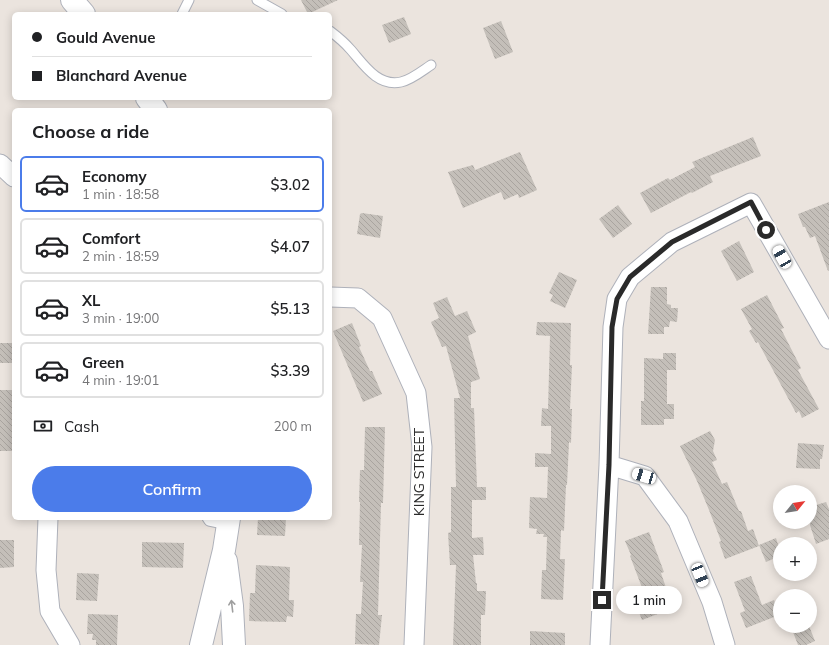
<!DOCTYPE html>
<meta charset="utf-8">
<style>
:root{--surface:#fff;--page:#f2f2f2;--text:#202124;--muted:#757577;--line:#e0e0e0;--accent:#4b7cea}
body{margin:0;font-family:Mulish,sans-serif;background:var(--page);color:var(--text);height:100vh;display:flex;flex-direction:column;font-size:15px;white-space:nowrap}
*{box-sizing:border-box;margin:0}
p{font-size:13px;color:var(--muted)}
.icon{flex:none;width:22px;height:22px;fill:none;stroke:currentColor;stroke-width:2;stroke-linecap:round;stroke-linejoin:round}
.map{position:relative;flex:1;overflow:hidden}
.sheet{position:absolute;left:12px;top:108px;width:320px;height:412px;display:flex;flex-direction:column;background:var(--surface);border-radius:6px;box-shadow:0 2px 10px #0003}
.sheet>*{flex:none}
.top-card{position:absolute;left:12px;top:12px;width:320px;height:88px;border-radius:6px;box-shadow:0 2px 10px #0003;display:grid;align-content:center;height:88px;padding:0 20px;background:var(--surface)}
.needle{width:26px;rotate:60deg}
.controls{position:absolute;left:773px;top:485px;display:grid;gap:8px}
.controls a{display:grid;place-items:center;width:44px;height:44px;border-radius:50%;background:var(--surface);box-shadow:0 2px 10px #0003;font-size:20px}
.end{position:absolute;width:18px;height:18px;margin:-9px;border:5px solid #2a2a2a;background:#fff;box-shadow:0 0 0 2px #fff}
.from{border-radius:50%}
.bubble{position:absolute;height:28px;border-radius:14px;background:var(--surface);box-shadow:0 2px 10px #0003;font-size:13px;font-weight:600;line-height:28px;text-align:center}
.car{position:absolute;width:12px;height:24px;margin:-12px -6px;border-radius:5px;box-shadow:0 0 3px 1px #0007;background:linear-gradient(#fff 24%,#345 0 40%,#fff 0 76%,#345 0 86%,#fff 0)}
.top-card b{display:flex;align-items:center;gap:14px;height:38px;font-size:15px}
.top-card b+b{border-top:1px solid var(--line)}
.top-card i{width:10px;height:10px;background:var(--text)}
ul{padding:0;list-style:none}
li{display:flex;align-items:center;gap:12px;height:56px;margin:0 8px 6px;padding:0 12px;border:2px solid var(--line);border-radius:6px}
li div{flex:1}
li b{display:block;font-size:15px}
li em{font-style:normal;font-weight:600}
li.selected{border-color:var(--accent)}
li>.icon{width:36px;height:36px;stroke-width:1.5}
h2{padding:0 20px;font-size:18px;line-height:48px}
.pay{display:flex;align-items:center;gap:10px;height:44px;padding:0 20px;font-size:15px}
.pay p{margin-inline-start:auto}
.primary-button{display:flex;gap:8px;margin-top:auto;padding:8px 20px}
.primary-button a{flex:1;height:46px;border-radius:24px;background:var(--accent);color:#fff;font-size:16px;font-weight:600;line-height:46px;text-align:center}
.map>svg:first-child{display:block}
.building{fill:url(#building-back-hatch)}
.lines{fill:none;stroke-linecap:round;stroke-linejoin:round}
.service-casing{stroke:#aeb1ba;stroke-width:11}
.minor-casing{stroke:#aeb1ba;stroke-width:21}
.secondary-casing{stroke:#aeb1ba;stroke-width:24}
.service{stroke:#fff;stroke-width:9}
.minor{stroke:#fff;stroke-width:19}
.secondary{stroke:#fff;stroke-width:22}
.oneway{stroke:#9f9f9f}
.route{stroke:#2a2a2a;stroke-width:5}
.labels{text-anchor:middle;stroke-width:3;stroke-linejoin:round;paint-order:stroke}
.street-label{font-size:14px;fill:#2a2a2a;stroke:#fff}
</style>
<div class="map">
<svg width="829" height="645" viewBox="0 0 829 645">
<defs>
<pattern id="building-back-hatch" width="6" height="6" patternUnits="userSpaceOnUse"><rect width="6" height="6" fill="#c4bfb9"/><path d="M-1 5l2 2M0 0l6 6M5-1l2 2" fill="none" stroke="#a9a49f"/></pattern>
</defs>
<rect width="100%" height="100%" fill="#ebe4de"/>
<path class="building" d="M301 0H338L308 14Z
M404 17 411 34 389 43 382 25Z
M501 21 513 52 495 59 483 28Z
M753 137 761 156 710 176 713 182 692 193 691 192 651 213 640 193 668 178 670 180 695 167 692 162Z
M520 152 537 190 519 198 518 194 504 200 501 192 463 208 448 172 473 165 475 170Z
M829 202V270L828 271 815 236 810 238 805 227H803L798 214Z
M618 205 632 224 613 238 599 219Z
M362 213 383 216 380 238 357 234 360 214Z
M739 241 754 272 737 281 721 251Z
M559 272 577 280 565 308 550 301 553 295 549 293Z
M651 287H667V304L671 305V308H678L677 322 670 321 669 327H664V334H648Z
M767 295 784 328 781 329 801 368 798 370 819 409 802 418 799 411 796 413 758 342 756 343 749 331 752 329 741 309Z
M447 297 455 316 467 311 476 332 468 336 480 379 471 382V408H474L477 487H486V500H472V538L483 537 484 555H473L476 583H477V591H486L485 615H481V645H453L456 565H450L448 533 451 532V487H456L454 398H460L446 346 442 347 431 322 439 318 433 303Z
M537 322 571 323 570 365H572L570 409H572L571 443 569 442 567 485H566L564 531 561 530 560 559H565L563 600 541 599 542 570H546L547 537H543L544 534H536L537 529 529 528 530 497 547 498 548 467H535V453L551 454V426H541L542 408 548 409 550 336 536 335Z
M352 323 361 346 359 347 370 371H372L382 394 363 402 333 331Z
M0 343H12L13 363H0Z
M663 353H676V370H667V404H674V419H664V425H641V401H644V358L663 359Z
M0 390H14V451H0Z
M365 427H385L383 503H381L378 615H382L379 645 355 644 356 614H361L363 582H360L362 545H359L360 502H359L360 470H364Z
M710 431 715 440 713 451 717 460 712 462 722 484 727 482 739 511H741L748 531 753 529 759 546 725 559 719 542 721 541 709 510 697 481 680 446Z
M798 443 824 445 822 459H820V469L796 468Z
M826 502 829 509V539L816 544 810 525V507Z
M258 518H286L285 536 257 535Z
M649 532 664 572 661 573 673 608 642 620 633 597 644 593 630 556 631 555 625 541Z
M776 538 780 551V556L766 562 759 545Z
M0 540H14V567L0 568Z
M142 542 184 543 183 568 142 567Z
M256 565 290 567 289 600H294L293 617 287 616 286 622 249 621 250 593H255Z
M77 573 99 574 97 601 76 600Z
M751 576 762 605 774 600 779 615 746 628 740 613 745 611 734 582Z
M88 614 118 615 117 645H96V640H92L93 634H87Z
M809 626 815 641 806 645H798L793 632Z
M530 631 565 633V645H530Z"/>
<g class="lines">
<defs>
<path id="service" d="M257 0 282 14
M182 14 189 0
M330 31C338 37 345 43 351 50 364 65 378 87 401 82 411 80 422 71 431 65
M207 518 209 521 228 525"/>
<path id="minor" d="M0 164 14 177
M330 297 358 298 382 318 416 393 422 447 414 645
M609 465 645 476 678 521 712 602 725 645
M48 518 46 570 50 611 70 645
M600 645 609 465 613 327 617 299 630 277 672 242 751 203 829 339"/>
<path id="secondary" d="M72 0 84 14
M147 98 156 110
M226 561 232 606 234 645
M201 645 224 550 229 518"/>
</defs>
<use href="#service" class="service-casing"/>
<use href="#minor" class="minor-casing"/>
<use href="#secondary" class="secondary-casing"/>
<use href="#service" class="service"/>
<use href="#minor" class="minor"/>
<use href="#secondary" class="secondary"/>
</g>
<defs><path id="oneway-shaft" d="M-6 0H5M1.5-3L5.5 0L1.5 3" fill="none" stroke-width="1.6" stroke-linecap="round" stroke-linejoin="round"/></defs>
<use class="oneway" href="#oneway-shaft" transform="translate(232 606) rotate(-97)"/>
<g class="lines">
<path class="route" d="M602 600 609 465 612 327 617 299 630 277 672 242 751 202 766 230"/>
</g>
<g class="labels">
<g class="street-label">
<text transform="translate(419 472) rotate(-90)" y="5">KING STREET</text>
</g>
</g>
</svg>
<div class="controls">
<a><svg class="needle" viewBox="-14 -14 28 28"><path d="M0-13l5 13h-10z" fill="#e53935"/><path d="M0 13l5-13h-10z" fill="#757577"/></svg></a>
<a>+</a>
<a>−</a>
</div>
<i class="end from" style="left:766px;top:230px"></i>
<i class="end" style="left:602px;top:600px"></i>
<div class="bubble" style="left:616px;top:586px;width:66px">1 min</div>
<i class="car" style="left:782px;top:257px;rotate:330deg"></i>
<i class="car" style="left:644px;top:476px;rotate:287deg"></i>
<i class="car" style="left:700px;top:575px;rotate:158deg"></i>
<div class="top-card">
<b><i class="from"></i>Gould Avenue</b>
<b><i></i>Blanchard Avenue</b>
</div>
<section class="sheet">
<h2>Choose a ride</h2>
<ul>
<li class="selected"><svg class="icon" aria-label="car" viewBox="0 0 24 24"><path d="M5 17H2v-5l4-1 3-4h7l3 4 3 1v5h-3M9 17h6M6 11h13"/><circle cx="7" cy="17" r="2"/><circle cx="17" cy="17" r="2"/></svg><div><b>Economy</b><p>1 min · 18:58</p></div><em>$3.02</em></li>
<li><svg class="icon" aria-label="car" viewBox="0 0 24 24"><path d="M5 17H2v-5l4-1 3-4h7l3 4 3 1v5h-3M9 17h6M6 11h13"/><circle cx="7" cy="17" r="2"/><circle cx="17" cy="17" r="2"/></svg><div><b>Comfort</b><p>2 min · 18:59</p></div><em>$4.07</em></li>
<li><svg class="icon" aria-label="car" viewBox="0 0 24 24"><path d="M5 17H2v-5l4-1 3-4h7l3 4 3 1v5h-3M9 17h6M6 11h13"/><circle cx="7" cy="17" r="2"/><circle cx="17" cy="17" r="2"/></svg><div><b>XL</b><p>3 min · 19:00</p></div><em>$5.13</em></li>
<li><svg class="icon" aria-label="car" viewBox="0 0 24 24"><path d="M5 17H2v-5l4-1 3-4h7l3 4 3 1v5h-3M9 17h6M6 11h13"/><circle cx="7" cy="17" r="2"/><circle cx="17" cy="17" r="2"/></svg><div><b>Green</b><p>4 min · 19:01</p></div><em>$3.39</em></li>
</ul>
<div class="pay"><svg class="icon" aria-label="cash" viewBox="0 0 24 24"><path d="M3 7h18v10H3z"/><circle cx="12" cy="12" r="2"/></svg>Cash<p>200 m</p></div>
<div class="primary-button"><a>Confirm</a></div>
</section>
</div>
